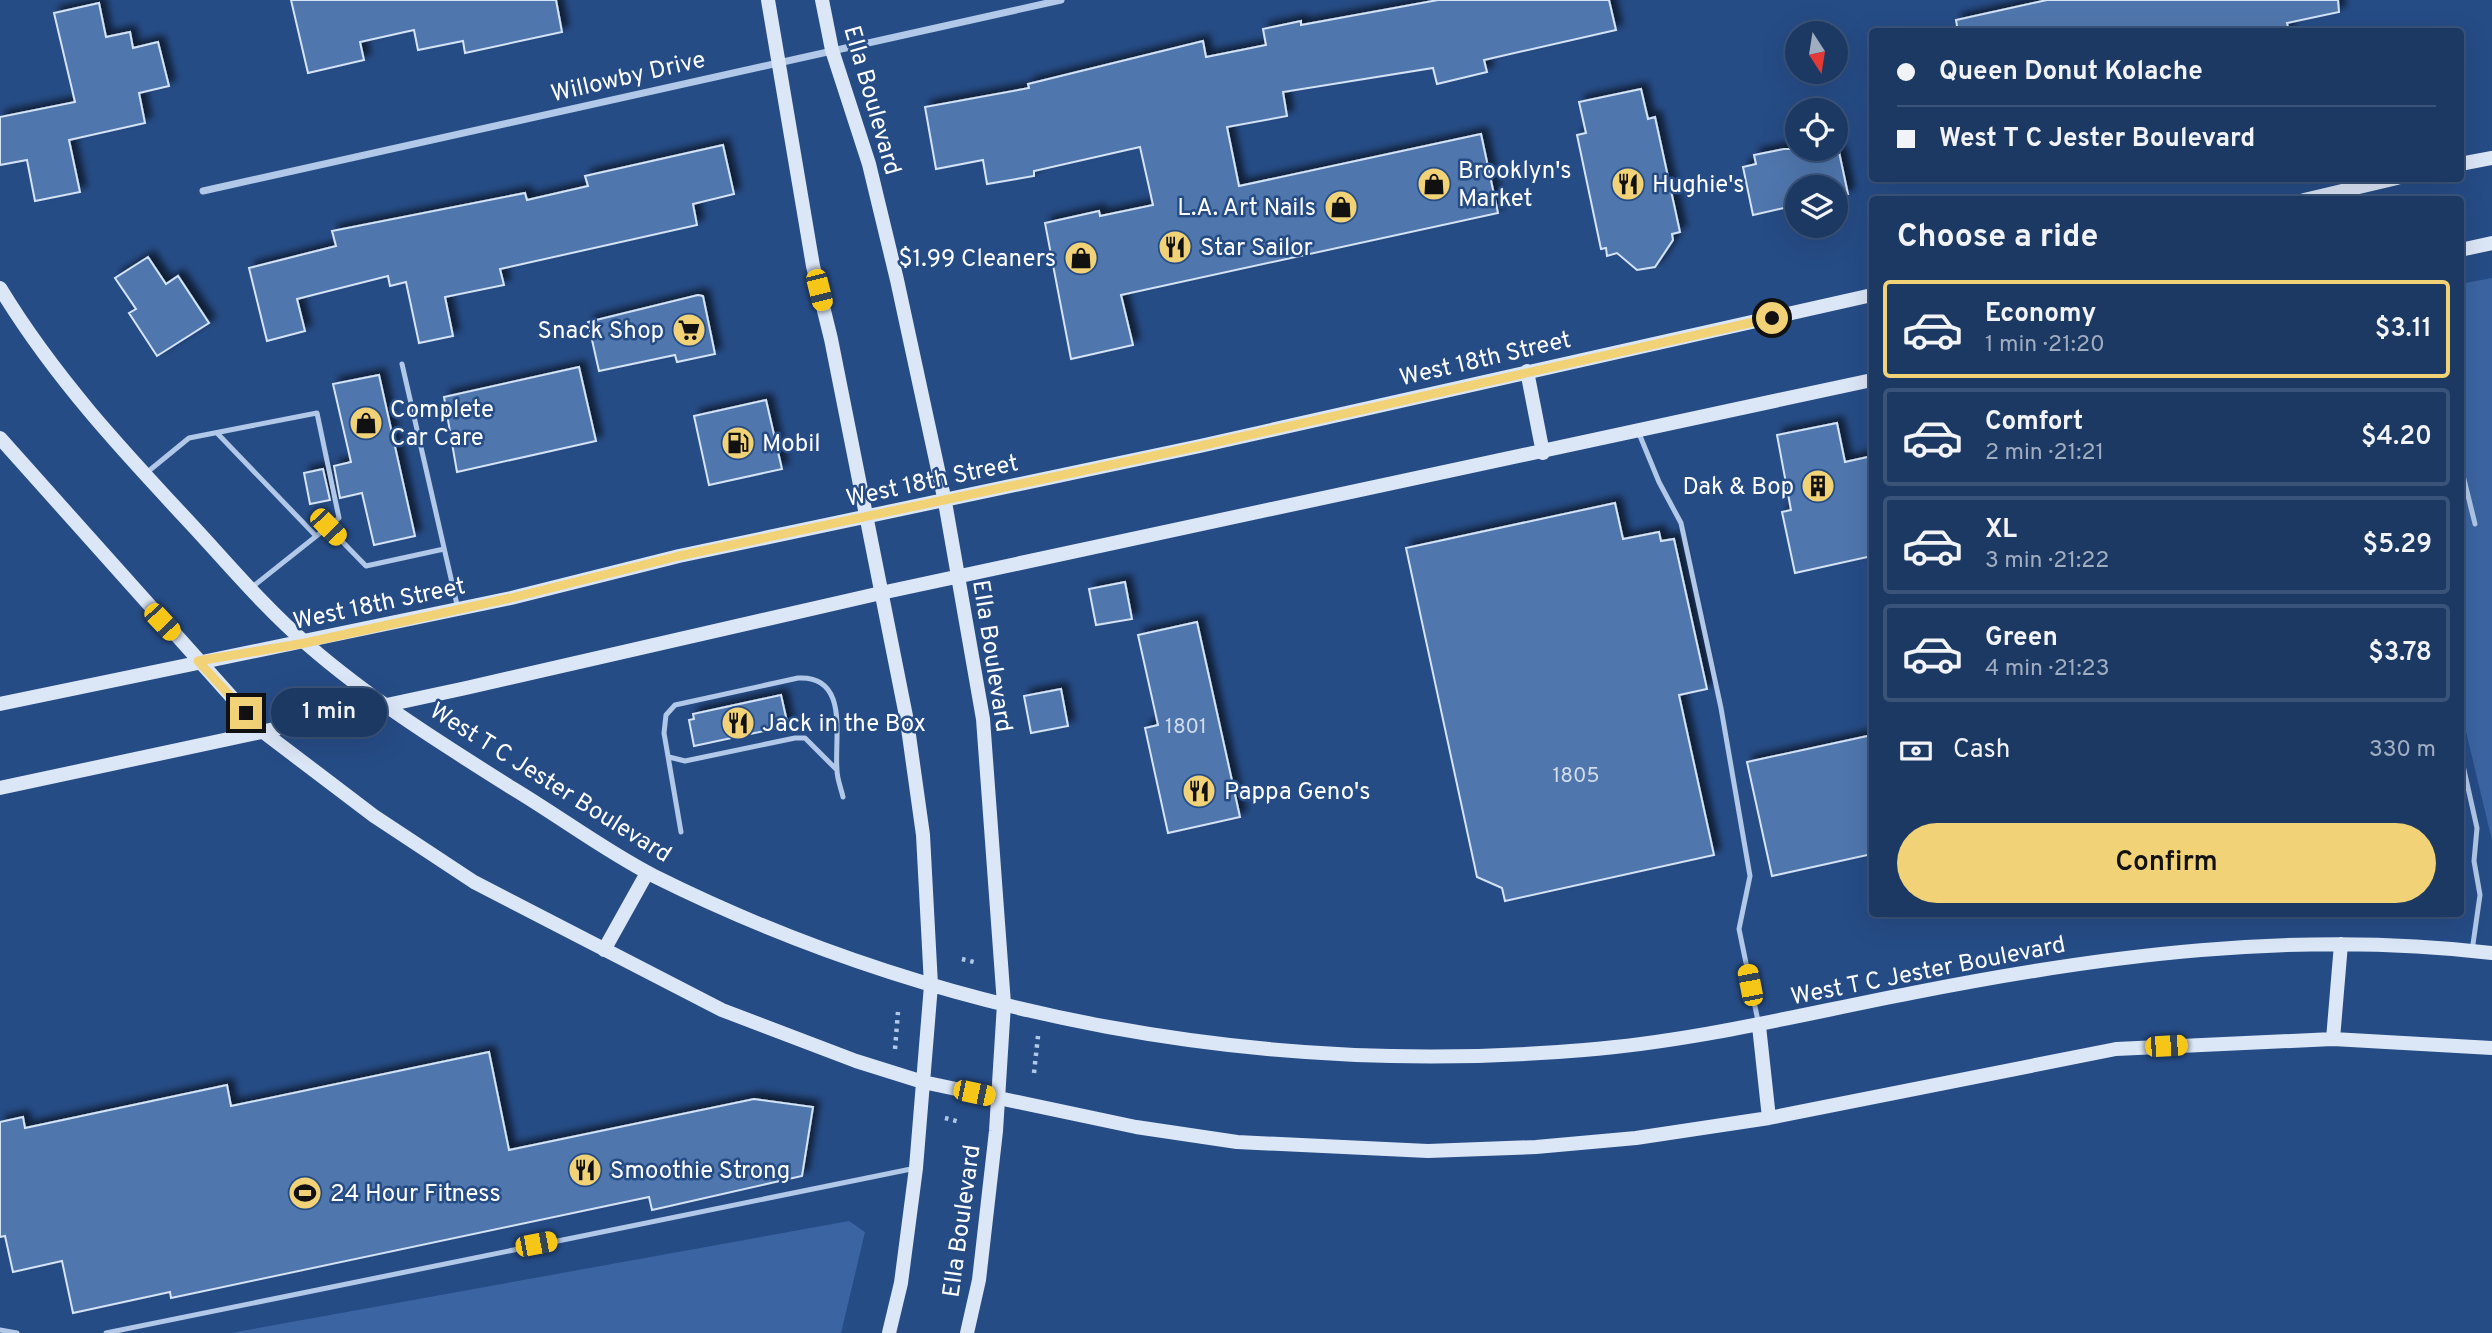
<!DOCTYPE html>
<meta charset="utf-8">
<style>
:root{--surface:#1c3964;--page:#29446d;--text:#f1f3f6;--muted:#a0acbf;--line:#3a5378;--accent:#f1d276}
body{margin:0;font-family:Overpass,sans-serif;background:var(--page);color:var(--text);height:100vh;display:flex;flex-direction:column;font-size:26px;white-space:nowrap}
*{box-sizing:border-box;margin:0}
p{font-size:23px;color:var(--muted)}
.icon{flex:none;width:38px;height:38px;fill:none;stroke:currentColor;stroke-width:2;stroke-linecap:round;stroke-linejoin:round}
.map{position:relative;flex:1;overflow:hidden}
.details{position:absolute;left:1869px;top:196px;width:595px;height:721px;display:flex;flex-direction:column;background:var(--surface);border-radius:7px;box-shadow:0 7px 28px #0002,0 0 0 2px var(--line)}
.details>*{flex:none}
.guide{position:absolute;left:1869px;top:28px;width:595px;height:154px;border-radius:7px;box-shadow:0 7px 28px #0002,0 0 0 2px var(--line);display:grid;align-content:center;height:154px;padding:0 28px;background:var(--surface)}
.needle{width:46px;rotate:168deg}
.controls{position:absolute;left:1785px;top:21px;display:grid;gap:14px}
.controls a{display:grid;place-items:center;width:63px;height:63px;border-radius:50%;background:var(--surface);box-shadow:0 7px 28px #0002,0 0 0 2px var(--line);font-size:35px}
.end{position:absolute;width:32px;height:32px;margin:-16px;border:9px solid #f1d276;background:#111;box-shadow:0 0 0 4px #111}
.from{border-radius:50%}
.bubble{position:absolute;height:49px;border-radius:24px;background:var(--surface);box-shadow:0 7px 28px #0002,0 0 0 2px var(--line);font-size:23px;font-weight:600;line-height:49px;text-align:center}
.car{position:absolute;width:21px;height:42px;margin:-21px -10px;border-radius:9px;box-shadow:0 0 5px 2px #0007;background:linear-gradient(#f5c518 24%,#345 0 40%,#f5c518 0 76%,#345 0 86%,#f5c518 0)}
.guide b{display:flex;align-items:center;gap:24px;height:66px;font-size:26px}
.guide b+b{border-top:2px solid var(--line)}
.guide i{width:18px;height:18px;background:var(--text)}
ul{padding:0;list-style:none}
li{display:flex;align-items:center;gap:21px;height:98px;margin:0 14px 10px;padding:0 14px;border:4px solid var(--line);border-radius:7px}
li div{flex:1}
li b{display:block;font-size:26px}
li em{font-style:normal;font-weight:600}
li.active{border-color:var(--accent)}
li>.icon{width:63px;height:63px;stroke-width:1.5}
h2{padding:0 28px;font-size:32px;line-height:84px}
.pay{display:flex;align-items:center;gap:18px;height:77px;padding:0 28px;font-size:26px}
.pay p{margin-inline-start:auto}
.button{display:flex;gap:14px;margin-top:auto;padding:14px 28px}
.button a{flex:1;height:80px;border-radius:42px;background:var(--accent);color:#111;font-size:28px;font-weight:600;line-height:80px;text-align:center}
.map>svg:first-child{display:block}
.green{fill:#3b65a2}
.building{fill:#4f76ad;stroke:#d5e3f6;stroke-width:2;filter:url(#shadow)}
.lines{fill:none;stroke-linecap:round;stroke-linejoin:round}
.path{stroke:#b1c8e8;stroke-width:4.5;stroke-dasharray:3.5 5;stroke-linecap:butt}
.lane{stroke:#b1c8e8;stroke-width:5}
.street{stroke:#b1c8e8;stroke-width:7}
.secondary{stroke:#dbe6f7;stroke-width:14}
.route{stroke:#f1d276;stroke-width:9}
.labels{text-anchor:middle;stroke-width:5;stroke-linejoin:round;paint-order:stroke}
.number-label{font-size:21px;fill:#d3ddea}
.street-label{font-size:24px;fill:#fff;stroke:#264c86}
.poi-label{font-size:24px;fill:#fff;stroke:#264c86;text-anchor:start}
</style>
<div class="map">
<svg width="2492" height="1333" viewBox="0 0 2492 1333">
<defs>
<filter id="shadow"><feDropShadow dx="6" dy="-6" stdDeviation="3.5" flood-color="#0009"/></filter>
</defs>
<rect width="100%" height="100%" fill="#264c86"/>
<path class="green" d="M2492 278V840L2461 711 2460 284Z
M849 1221 865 1232 841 1333H231Z"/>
<path class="building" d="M291 0H556L562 32 465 53 463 41 418 50 414 30 360 42 364 60 308 73Z
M1438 0H1609L1616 30 1484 60 1487 72 1437 84 1433 68 1283 92 1287 116 1227 127 1239 186 1481 134 1498 213 1121 295 1133 345 1071 359 1045 223 1099 211 1100 216 1153 205 1140 147 1034 171V176L987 184 983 160 936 169 925 107 1029 88 1028 84 1203 41 1206 57 1266 45 1263 29 1301 21V25Z
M2047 0H2338L2339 12 2287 23 2289 32H1958L1956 20Z
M99 3 106 37 130 32 133 48 158 42 169 86 139 93 145 123 69 140 80 192 35 201 27 160 0 165V117L75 102 54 13Z
M1641 89 1648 119 1655 117 1680 232 1672 234 1673 240 1655 267 1637 270 1617 253 1607 256 1606 248 1601 249 1577 135 1586 133 1579 102Z
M723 145 734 194 693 204 697 225 500 269 504 285 445 297 453 336 419 343 406 282 390 286 388 276 297 299 305 331 267 341 249 268 336 246 332 231 525 193 527 200 588 186 585 176Z
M1784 149H1813L1814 158 1839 152 1848 194 1836 197V187H1797V205L1753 215 1743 167 1756 164 1754 155Z
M148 257 166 284 178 276 209 323 157 356 129 313 136 309 115 278Z
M698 295 703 296 715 354 677 362 675 355 599 371 588 322Z
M579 367 596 441 457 472 444 397Z
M379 375 415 536 374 545 362 493 340 498 334 466 351 462 333 384Z
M766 400 782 469 709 485 694 416Z
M1837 423 1845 462 1872 456V556L1795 573 1782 512 1791 510 1777 435Z
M323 469 330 500 310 504 304 473Z
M1615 503 1623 539 1659 532 1661 541 1674 539 1707 689 1679 695 1714 855 1505 901 1502 888 1477 877 1406 548Z
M1125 582 1132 619 1096 625 1089 589Z
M1197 622 1240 817 1168 833 1145 728 1158 725 1138 635Z
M1061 689 1068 726 1031 733 1024 696Z
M781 695 788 726 694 746 689 720 694 719 693 714Z
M1872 735V854L1772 876 1747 762Z
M489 1052 509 1150 754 1099 813 1107 802 1176 652 1210 649 1197 171 1298 170 1292 73 1313 62 1261 13 1272 5 1236 0 1237V1122L23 1117 25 1128 227 1085 231 1106Z"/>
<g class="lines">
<path class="path" d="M962 959 978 963
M895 1049 898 1012
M1034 1073 1038 1036
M945 1118 960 1122"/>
<path class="lane" d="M402 364 458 609
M1638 431 1659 482 1681 523 1721 708 1750 876 1739 929 1758 1021
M217 433 316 536
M2460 463 2475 524
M145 474 189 438 317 413 339 518 251 588
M328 527 366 566 444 549
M2460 752 2477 828 2474 861 2480 895 2472 951
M669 757 685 761 795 738H805L836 769
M681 832 664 733 666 715 675 705 798 678C850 675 834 738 837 770 837 779 841 788 843 797
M0 1330 17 1333
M106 1333 916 1168"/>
<path class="street" d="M203 191 1061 0"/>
<path class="secondary" d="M768 0 813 266 831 339 907 721 923 835 931 985 916 1168 901 1283 889 1333
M822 0 832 50 869 164 897 280 945 502 983 719 1004 1004 996 1131 979 1280 967 1333
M2460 164 2492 158
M2304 200 2397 178
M2460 250 2492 243
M0 288C54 377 121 449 192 525 229 565 266 609 308 645 370 699 442 744 512 788 559 816 605 851 654 876 941 1019 1265 1077 1584 1050 1696 1041 1803 1014 1912 993 2103 955 2298 930 2492 953
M1527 371 1543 453
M0 438 262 731 374 816 474 882 722 1010 856 1061 923 1082 1136 1127 1237 1142 1428 1151 1536 1147 1636 1138 1769 1118 2116 1049 2333 1039 2492 1048
M0 704 511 598 679 556 1200 446 1872 295
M0 788 466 688 881 593 1872 380
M604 950 647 873
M1759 1026 1769 1118
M2333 1039 2341 944"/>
</g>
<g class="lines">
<path class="route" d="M246 713 198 661 305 643 511 598 679 556 1200 446 1772 318"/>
</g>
<defs>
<symbol id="shop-disc" viewBox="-11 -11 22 22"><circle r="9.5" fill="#f1d276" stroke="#264c86"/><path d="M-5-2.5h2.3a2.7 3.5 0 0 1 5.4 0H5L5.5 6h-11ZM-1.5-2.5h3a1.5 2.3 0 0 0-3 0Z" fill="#111"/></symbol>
<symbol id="restaurant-disc" viewBox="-11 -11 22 22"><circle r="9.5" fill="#f1d276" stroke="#264c86"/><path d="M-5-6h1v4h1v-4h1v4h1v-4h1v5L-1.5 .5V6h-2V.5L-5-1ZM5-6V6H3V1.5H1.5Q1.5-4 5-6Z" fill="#111"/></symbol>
<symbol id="supermarket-disc" viewBox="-11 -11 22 22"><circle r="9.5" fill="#f1d276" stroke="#264c86"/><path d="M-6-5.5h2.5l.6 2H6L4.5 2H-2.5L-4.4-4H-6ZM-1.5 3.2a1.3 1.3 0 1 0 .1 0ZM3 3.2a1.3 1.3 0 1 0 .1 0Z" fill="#111"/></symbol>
<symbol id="fuel-disc" viewBox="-11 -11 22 22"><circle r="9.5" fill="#f1d276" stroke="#264c86"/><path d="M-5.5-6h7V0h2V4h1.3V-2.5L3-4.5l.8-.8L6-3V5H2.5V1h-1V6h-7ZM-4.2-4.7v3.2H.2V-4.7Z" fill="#111"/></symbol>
<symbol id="building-disc" viewBox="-11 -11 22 22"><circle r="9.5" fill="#f1d276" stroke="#264c86"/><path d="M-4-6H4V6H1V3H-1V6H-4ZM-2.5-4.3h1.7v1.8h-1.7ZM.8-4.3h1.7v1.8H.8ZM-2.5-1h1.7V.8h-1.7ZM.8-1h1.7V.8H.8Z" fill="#111"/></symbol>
<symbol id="stadium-disc" viewBox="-11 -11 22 22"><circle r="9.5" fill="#f1d276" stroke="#264c86"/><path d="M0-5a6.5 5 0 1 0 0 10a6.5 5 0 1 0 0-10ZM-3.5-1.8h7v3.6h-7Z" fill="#111"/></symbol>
</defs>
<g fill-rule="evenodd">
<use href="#shop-disc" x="1415" y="165" width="38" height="38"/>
<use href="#restaurant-disc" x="1609" y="165" width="38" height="38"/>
<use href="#shop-disc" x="1322" y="188" width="38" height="38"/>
<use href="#restaurant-disc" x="1156" y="228" width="38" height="38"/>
<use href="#shop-disc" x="1062" y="239" width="38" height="38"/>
<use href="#supermarket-disc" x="670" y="311" width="38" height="38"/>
<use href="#shop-disc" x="347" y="404" width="38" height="38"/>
<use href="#fuel-disc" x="719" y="424" width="38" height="38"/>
<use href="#building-disc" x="1799" y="467" width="38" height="38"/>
<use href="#restaurant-disc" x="719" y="704" width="38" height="38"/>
<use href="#restaurant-disc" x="1180" y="772" width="38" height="38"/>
<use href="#restaurant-disc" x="566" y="1151" width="38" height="38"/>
<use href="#stadium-disc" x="286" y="1174" width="38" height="38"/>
</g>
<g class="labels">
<g class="number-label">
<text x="1186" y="733">1801</text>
<text x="1576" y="782">1805</text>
</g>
<g class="street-label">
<text transform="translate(628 76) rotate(-13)" y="8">Willowby Drive</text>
<text transform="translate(873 100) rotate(74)" y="8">Ella Boulevard</text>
<text transform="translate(1485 358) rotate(-13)" y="8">West 18th Street</text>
<text transform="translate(932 480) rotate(-12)" y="8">West 18th Street</text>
<text transform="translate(379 603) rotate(-12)" y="8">West 18th Street</text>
<text transform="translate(993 656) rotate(81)" y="8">Ella Boulevard</text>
<text transform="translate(551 782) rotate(32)" y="8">West T C Jester Boulevard</text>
<text transform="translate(1928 970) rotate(-11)" y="8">West T C Jester Boulevard</text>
<text transform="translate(961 1221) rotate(-82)" y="8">Ella Boulevard</text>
</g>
<g class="poi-label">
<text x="1458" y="178">Brooklyn's<tspan x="1458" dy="28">Market</tspan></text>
<text x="1652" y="192">Hughie's</text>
<text x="1316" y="215" text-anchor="end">L.A. Art Nails</text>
<text x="1200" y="255">Star Sailor</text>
<text x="1056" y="266" text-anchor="end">$1.99 Cleaners</text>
<text x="664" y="338" text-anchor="end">Snack Shop</text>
<text x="390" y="417">Complete<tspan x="390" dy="28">Car Care</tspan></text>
<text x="762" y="451">Mobil</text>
<text x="1794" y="494" text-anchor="end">Dak &amp; Bop</text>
<text x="762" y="731">Jack in the Box</text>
<text x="1224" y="799">Pappa Geno's</text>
<text x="610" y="1178">Smoothie Strong</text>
<text x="330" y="1201">24 Hour Fitness</text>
</g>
</g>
</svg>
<div class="controls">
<a><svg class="needle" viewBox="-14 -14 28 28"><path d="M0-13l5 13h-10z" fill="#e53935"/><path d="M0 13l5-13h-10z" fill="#a0acbf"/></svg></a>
<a><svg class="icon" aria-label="locate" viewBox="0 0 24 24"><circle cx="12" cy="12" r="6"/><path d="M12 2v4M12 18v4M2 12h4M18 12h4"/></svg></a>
<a><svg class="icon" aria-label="layers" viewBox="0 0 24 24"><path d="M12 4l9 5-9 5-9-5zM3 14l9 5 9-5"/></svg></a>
</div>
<i class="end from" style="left:1772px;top:318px"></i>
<i class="end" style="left:246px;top:713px"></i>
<div class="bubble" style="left:271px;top:688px;width:116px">1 min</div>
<i class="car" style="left:819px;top:290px;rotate:166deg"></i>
<i class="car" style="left:328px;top:527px;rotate:136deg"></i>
<i class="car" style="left:162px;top:622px;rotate:137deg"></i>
<i class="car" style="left:1750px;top:985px;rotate:349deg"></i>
<i class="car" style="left:2166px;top:1046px;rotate:87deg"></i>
<i class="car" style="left:974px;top:1093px;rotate:102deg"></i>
<i class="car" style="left:536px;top:1244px;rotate:79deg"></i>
<div class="guide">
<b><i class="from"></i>Queen Donut Kolache</b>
<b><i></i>West T C Jester Boulevard</b>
</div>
<section class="details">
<h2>Choose a ride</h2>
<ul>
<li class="active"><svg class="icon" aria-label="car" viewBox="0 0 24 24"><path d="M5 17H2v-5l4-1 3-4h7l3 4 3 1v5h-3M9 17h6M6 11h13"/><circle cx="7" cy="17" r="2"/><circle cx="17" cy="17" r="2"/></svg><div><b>Economy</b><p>1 min · 21:20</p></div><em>$3.11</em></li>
<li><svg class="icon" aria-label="car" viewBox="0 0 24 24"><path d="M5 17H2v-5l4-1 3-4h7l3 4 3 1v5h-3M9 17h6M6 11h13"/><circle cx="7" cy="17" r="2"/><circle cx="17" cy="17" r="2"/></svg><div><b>Comfort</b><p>2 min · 21:21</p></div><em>$4.20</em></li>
<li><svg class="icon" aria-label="car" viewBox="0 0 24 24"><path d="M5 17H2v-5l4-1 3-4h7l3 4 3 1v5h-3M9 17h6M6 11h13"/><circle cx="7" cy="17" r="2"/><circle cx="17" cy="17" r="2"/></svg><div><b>XL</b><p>3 min · 21:22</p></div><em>$5.29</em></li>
<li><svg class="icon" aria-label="car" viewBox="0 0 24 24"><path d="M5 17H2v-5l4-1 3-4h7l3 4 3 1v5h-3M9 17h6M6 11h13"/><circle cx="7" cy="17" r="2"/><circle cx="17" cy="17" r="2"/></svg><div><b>Green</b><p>4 min · 21:23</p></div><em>$3.78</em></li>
</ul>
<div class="pay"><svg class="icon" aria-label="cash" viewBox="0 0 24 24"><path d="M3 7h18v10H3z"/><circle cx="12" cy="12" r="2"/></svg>Cash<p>330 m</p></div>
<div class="button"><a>Confirm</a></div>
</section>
</div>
